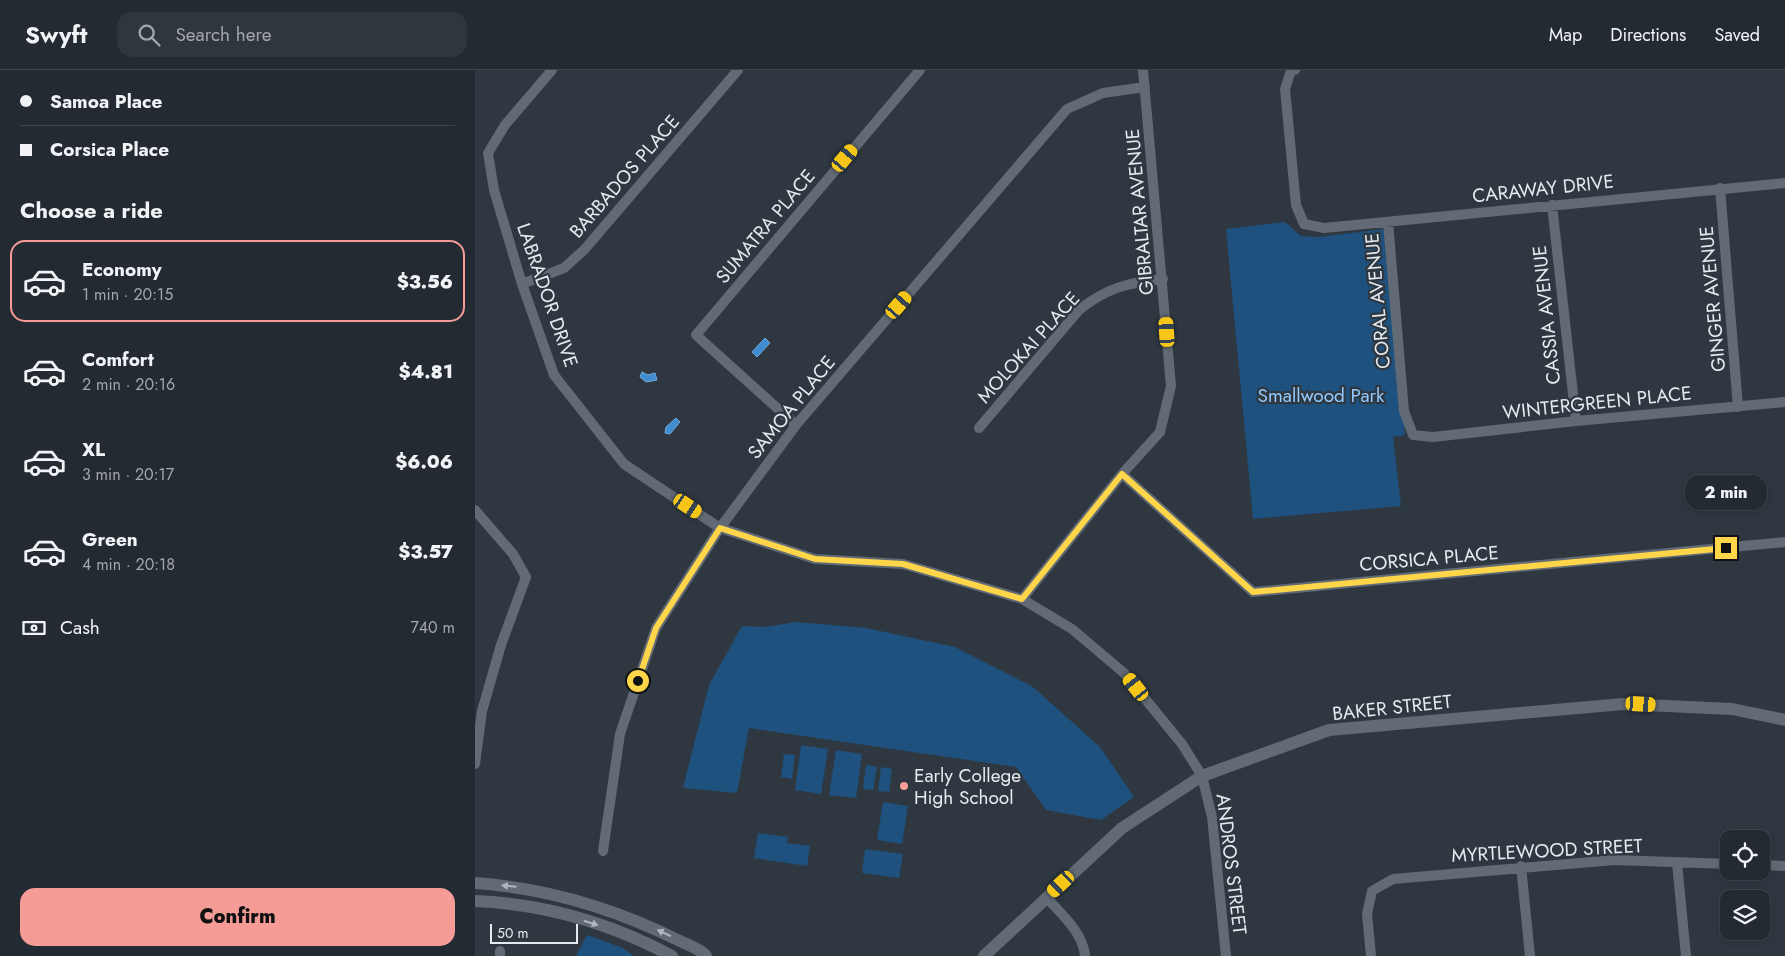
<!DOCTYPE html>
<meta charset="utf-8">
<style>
:root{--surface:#232a31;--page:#2f363d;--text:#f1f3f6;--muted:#a3a7ab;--line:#40464d;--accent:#f59c96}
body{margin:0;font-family:Jost,sans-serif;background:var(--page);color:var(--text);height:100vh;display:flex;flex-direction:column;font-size:19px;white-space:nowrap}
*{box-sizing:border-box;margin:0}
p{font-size:16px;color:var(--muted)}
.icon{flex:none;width:28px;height:28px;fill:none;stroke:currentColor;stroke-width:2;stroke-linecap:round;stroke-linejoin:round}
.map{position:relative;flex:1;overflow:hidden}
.drawer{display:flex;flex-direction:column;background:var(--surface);width:475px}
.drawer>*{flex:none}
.top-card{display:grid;align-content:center;height:110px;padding:0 20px;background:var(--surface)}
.controls{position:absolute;left:1245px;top:760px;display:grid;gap:10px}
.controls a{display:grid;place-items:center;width:50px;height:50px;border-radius:10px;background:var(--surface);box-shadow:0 2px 8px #0003,0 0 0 1px var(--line);font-size:25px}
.scale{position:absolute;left:15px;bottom:12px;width:88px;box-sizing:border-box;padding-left:5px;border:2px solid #e4eaef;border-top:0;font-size:14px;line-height:18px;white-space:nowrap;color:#e4eaef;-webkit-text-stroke:4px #2f3841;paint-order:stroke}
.end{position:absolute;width:22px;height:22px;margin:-11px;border:6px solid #ffd54a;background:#111;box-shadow:0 0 0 2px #111}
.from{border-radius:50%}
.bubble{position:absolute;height:35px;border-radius:15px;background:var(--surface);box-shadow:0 2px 8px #0003,0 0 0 1px var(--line);font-size:16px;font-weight:800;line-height:35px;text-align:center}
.car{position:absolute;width:15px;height:30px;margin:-15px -8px;border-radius:6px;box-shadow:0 0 4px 1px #0007;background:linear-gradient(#f5c518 24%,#345 0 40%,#f5c518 0 76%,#345 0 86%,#f5c518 0)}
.top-card b{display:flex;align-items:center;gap:18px;height:48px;font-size:19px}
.top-card b+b{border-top:1px solid var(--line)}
.top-card i{width:12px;height:12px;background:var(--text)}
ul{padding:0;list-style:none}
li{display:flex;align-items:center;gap:15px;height:82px;margin:0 10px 8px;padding:0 10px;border:2px solid transparent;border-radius:15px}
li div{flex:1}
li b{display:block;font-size:19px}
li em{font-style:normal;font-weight:800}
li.active{border-color:var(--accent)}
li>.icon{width:45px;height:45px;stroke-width:1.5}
h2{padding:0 20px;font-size:22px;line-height:60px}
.pay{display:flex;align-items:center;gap:12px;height:55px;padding:0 20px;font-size:19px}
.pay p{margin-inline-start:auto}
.action{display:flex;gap:10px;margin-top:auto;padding:10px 20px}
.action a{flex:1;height:58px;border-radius:15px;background:var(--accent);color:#111;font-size:20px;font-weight:800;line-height:58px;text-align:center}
header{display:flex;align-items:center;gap:30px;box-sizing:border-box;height:70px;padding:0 25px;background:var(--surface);border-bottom:1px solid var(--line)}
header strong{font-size:24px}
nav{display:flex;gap:28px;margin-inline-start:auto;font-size:18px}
.search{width:350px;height:45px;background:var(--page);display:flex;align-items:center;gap:12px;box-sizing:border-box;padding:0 18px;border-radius:15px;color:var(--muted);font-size:19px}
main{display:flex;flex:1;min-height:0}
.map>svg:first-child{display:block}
.green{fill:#1e517d}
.water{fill:#3f8cd0;stroke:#70a8d9}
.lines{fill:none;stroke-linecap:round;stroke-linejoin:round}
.minor{stroke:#626b75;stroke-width:10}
.tertiary{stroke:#626b75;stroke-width:12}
.oneway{fill:#b0b7be}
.route{stroke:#ffd54a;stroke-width:6}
.poi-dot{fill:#f59c96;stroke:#2f3841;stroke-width:2}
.labels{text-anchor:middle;stroke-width:4.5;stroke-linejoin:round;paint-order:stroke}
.street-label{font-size:19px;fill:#e4eaef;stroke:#2f3841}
.park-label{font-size:19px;fill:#92c9fe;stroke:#2f3841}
.poi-label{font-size:19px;fill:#e4eaef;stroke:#2f3841;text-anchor:start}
</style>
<header>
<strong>Swyft</strong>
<div class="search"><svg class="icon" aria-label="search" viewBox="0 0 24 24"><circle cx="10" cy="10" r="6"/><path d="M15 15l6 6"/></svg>Search here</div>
<nav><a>Map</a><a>Directions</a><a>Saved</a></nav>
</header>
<main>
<section class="drawer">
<div class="top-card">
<b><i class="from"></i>Samoa Place</b>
<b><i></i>Corsica Place</b>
</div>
<h2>Choose a ride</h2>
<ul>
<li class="active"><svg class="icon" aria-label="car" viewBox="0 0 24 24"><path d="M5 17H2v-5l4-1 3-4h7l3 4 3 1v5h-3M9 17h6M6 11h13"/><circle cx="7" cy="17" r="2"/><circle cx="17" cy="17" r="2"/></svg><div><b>Economy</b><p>1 min · 20:15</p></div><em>$3.56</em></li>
<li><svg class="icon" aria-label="car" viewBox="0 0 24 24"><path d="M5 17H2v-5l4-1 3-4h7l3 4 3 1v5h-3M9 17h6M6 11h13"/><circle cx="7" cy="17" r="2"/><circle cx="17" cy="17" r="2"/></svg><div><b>Comfort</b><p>2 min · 20:16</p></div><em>$4.81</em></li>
<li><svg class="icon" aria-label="car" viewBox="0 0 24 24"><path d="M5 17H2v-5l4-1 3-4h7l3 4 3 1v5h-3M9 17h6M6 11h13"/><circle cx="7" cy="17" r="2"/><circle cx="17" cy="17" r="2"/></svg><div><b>XL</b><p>3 min · 20:17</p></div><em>$6.06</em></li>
<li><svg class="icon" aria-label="car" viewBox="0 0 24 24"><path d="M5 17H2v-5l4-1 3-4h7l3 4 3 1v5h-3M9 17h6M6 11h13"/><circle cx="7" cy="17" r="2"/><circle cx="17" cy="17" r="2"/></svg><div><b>Green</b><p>4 min · 20:18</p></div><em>$3.57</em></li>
</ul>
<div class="pay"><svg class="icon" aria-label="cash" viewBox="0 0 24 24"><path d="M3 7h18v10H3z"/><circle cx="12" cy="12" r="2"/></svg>Cash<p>740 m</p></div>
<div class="action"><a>Confirm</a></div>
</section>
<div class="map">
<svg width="1310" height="886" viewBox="0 0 1310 886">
<rect width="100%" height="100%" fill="#2f3841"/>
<path class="green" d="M810 152 826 166 844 167 909 159 930 365 918 367 926 436 778 449 751 159Z
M321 552 391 558 480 577 558 617 625 677 659 727 626 750 571 740 541 697 274 658 262 723 208 718 234 615 267 556 290 557Z
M326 675 353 679 346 724 320 720Z
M361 680 387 684 381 728 354 725Z
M309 684 320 685 317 709 306 707Z
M391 695 402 697 398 720 388 719Z
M406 697 417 699 414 722 403 721Z
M408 732 433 736 427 774 402 770Z
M283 763 313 767 312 773 335 776 332 796 279 788Z
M390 779 428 784 424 808 387 803Z
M112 865 148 878 159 886H101Z"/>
<path class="water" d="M290 268 295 273 282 287 277 282Z
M167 302 173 305 180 303 182 310 171 312 165 307Z
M201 348 205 352 195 364 190 363 191 357Z"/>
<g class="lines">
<path class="minor" d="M77 0 30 55 13 83 19 120 47 214 79 305 149 394 245 458 340 489 428 494 547 529 597 559 649 603 707 674 727 706 737 747 751 886
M820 0 816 1 810 19 821 135 829 154 849 158 1310 113
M1245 118 1263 337
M1077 135 1101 351
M913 152 929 341 938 365 958 367 1101 351 1310 332
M47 214 89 198 109 180 263 0
M321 355 221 265 445 0
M504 358 604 240C633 217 653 213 688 209
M647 404 778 522 1310 472
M0 440 38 484 51 507 26 575 7 641 0 694
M547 529 647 404 685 362 696 316 668 0
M128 781 145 664 181 558 245 458 321 355 592 39 628 23 670 17
M1202 793 1211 886
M1286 795 1310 796
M1046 796 1055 886
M571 827C586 844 608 862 610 886
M25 886V881
M896 886 892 844 897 821 918 809 1140 790 1254 794"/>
<path class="tertiary" d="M0 813C71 818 141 839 205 871 213 875 226 879 231 886
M0 831C69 834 137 854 197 886
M509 886 647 758 727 706 854 660 1148 634 1257 639 1310 650"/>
</g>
<defs><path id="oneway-solid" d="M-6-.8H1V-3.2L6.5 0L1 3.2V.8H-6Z" transform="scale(1.25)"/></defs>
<g class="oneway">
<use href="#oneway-solid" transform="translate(34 816) rotate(-175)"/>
<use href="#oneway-solid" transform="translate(116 853) rotate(18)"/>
<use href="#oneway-solid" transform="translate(189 863) rotate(-155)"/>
</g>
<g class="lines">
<path class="route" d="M163 611 181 558 245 458 340 489 428 494 547 529 647 404 778 522 1251 478"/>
</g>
<circle class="poi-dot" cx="429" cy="716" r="5"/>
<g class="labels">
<g class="street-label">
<text transform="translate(149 106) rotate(-49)" y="7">BARBADOS PLACE</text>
<text transform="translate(1068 118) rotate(-6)" y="7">CARAWAY DRIVE</text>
<text transform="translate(664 142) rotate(-95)" y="7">GIBRALTAR AVENUE</text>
<text transform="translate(290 156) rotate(-50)" y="7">SUMATRA PLACE</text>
<text transform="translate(73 225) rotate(71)" y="7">LABRADOR DRIVE</text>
<text transform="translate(1237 229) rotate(-95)" y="7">GINGER AVENUE</text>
<text transform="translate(902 231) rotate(-95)" y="7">CORAL AVENUE</text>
<text transform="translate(1071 245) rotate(-96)" y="7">CASSIA AVENUE</text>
<text transform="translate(553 277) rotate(-48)" y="7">MOLOKAI PLACE</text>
<text transform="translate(1122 332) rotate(-6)" y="7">WINTERGREEN PLACE</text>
<text transform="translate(316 337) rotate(-51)" y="7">SAMOA PLACE</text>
<text transform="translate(954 488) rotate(-5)" y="7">CORSICA PLACE</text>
<text transform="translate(917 637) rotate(-6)" y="7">BAKER STREET</text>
<text transform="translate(1072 780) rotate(-3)" y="7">MYRTLEWOOD STREET</text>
<text transform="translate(757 794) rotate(83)" y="7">ANDROS STREET</text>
</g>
<g class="park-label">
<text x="846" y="332">Smallwood Park</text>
</g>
<g class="poi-label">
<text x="439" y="712">Early College<tspan x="439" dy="22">High School</tspan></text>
</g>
</g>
</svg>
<div class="controls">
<a><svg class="icon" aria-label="locate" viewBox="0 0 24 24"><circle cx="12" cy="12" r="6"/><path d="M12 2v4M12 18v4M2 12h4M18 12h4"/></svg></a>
<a><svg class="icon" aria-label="layers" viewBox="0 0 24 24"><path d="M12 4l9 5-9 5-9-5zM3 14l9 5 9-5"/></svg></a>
</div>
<div class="scale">50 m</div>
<i class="end from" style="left:163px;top:611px"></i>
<i class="end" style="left:1251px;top:478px"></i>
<div class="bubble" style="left:1210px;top:405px;width:82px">2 min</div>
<i class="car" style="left:370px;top:88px;rotate:40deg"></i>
<i class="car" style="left:424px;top:235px;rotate:41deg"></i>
<i class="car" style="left:692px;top:262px;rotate:356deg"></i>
<i class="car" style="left:213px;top:436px;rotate:124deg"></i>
<i class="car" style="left:661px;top:617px;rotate:321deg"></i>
<i class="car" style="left:1166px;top:634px;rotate:93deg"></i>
<i class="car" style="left:586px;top:814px;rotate:227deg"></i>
</div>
</main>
